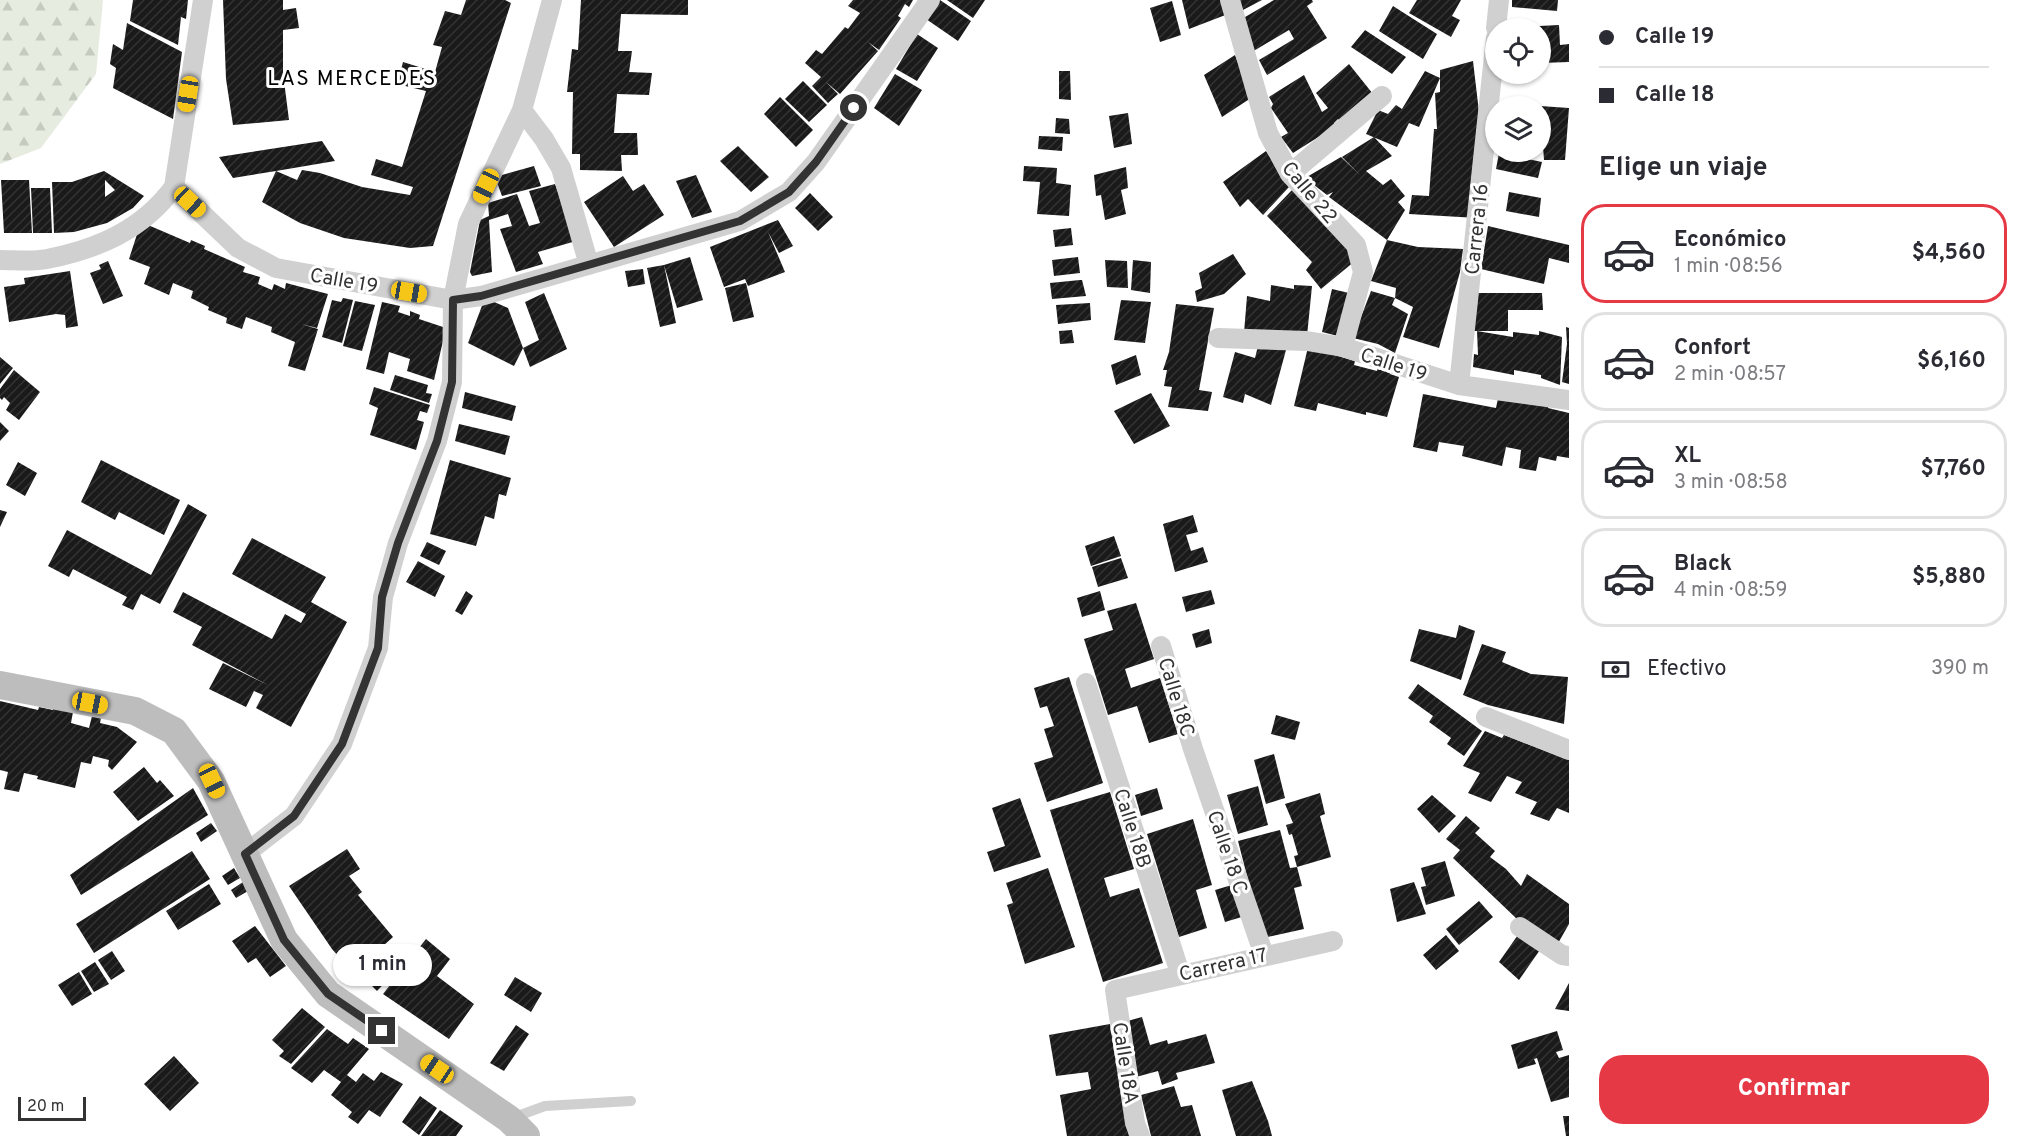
<!DOCTYPE html>
<html lang="es">
<meta charset="utf-8">
<style>
:root{--surface:#fff;--page:#f2f2f3;--text:#2b2b33;--muted:#7c7c81;--line:#e1e1e2;--accent:#e63946}
body{margin:0;font-family:Overpass,sans-serif;background:var(--page);color:var(--text);height:100vh;display:flex;flex-direction:column;font-size:22px;white-space:nowrap}
*{box-sizing:border-box;margin:0}
p{font-size:20px;color:var(--muted)}
.icon{flex:none;width:33px;height:33px;fill:none;stroke:currentColor;stroke-width:2;stroke-linecap:round;stroke-linejoin:round}
.map{position:relative;flex:1;overflow:hidden}
.sheet{display:flex;flex-direction:column;background:var(--surface);width:450px}
.sheet>*{flex:none}
.guide{display:grid;align-content:center;height:132px;padding:0 30px;background:var(--surface)}
.controls{position:absolute;left:1485px;top:18px;display:grid;gap:12px}
.controls a{display:grid;place-items:center;width:66px;height:66px;border-radius:50%;background:var(--surface);box-shadow:0 2px 4px #0004;font-size:30px}
.scale{position:absolute;left:18px;bottom:15px;width:68px;box-sizing:border-box;padding-left:6px;border:3px solid #333;border-top:0;font-size:16px;line-height:21px;white-space:nowrap;color:#333;-webkit-text-stroke:4px #fff;paint-order:stroke}
.end{position:absolute;width:27px;height:27px;margin:-14px;border:8px solid #333;background:#fff;box-shadow:0 0 0 3px #fff}
.from{border-radius:50%}
.bubble{position:absolute;height:42px;border-radius:21px;background:var(--surface);box-shadow:0 2px 4px #0004;font-size:20px;font-weight:700;line-height:42px;text-align:center}
.car{position:absolute;width:18px;height:36px;margin:-18px -9px;border-radius:8px;box-shadow:0 0 4px 2px #0007;background:linear-gradient(#f5c518 24%,#345 0 40%,#f5c518 0 76%,#345 0 86%,#f5c518 0)}
.guide b{display:flex;align-items:center;gap:21px;height:57px;font-size:22px}
.guide b+b{border-top:2px solid var(--line)}
.guide i{width:15px;height:15px;background:var(--text)}
ul{padding:0;list-style:none}
li{display:flex;align-items:center;gap:18px;height:99px;margin:0 12px 9px;padding:0 18px;border:3px solid var(--line);border-radius:24px}
li div{flex:1}
li b{display:block;font-size:22px}
li em{font-style:normal;font-weight:700}
li.on{border-color:var(--accent)}
li>.icon{width:54px;height:54px;stroke-width:1.5}
h2{padding:0 30px;font-size:27px;line-height:72px}
.pay{display:flex;align-items:center;gap:15px;height:66px;padding:0 30px;font-size:22px}
.pay p{margin-inline-start:auto}
.cta{display:flex;gap:12px;margin-top:auto;padding:12px 30px}
.cta a{flex:1;height:69px;border-radius:24px;background:var(--accent);color:#fff;font-size:24px;font-weight:700;line-height:69px;text-align:center}
main{display:flex;flex:1;min-height:0}
.map>svg:first-child{display:block}
.forest{fill:url(#forest-firs)}
.building{fill:url(#building-hatch);fill-rule:evenodd}
.lines{fill:none;stroke-linecap:round;stroke-linejoin:round}
.lane{stroke:#d0d0d0;stroke-width:10}
.street{stroke:#d0d0d0;stroke-width:20}
.secondary{stroke:#bdbdbd;stroke-width:28}
.route{stroke:#333;stroke-width:8}
.labels{text-anchor:middle;stroke-width:6;stroke-linejoin:round;paint-order:stroke}
.street-label{font-size:20px;fill:#333;stroke:#fff}
.neighbourhood-label{font-size:21px;letter-spacing:1.5px;fill:#000;stroke:#fff}
</style>
<main>
<div class="map">
<svg width="1569" height="1136" viewBox="0 0 1569 1136">
<defs>
<pattern id="forest-firs" width="22" height="20" patternUnits="userSpaceOnUse" patternTransform="scale(1.5)"><rect width="22" height="20" fill="#e6ecdf"/><path d="M5 1l3.5 6h-7zM16 11l3.5 6h-7z" fill="#c6cbc0"/></pattern>
<pattern id="building-hatch" width="6" height="6" patternUnits="userSpaceOnUse" patternTransform="scale(1.5)"><rect width="6" height="6" fill="#1a1a1a"/><path d="M-1 1l2-2M0 6l6-6M5 7l2-2" fill="none" stroke="#333"/></pattern>
</defs>
<rect width="100%" height="100%" fill="#fff"/>
<path class="forest" d="M0 0H103L96 74 41 148 0 164Z"/>
<path class="building" d="M133 0H188L186 19 181 17 178 45 130 21Z
M223 0H283V10L296 8 299 28 283 30V73L289 120 233 125 226 79Z
M466 0H505L511 3 433 246 410 248 344 238 300 223 262 202 276 171 233 178 219 157 322 141 335 161 276 171 297 180 302 170 320 173 362 187 410 195 413 187 371 175 376 159 402 167 426 91 397 84 403 62 435 72 442 47 433 45 445 11 461 15Z
M581 0H688V15L621 14 618 51H632L629 72 652 73 649 95 617 94 614 133H637L638 155H621L622 171 580 170V154H572L573 92H567L572 49 578 50Z
M853 0H913L909 7 905 4 898 16 901 18 879 50 868 42 878 51 840 94 826 82 838 94 828 103 812 86 821 77 805 63 816 50 822 54 845 27 848 29 860 13 848 6Z
M940 0 971 21 958 41 926 19Z
M947 0H985L973 18Z
M1182 0H1224L1228 14 1189 29Z
M1237 0H1262L1243 10Z
M1274 0H1312L1313 2 1307 6 1327 38 1267 75 1259 60 1294 39 1289 30 1252 52 1240 20Z
M1417 0H1461L1452 16 1460 20 1451 37 1409 13Z
M1512 0H1558L1557 11 1512 7Z
M1172 1 1181 35 1160 42 1150 8Z
M1393 6 1437 34 1423 59 1379 31Z
M127 23 182 52 173 119 113 88 116 68 110 64 113 44 123 50Z
M1559 25 1560 45 1569 44V62L1540 63V28L1519 27Z
M1365 30 1406 57 1392 74 1351 47Z
M917 34 938 48 917 81 896 69Z
M1235 55 1251 98 1222 117 1204 75Z
M1473 61 1479 112V129H1476L1477 218 1409 214 1412 195 1429 196 1434 129H1437L1435 93 1440 92V78L1419 127 1409 123 1397 147 1366 134 1378 110 1388 114 1396 105 1402 109 1425 71 1440 78V70Z
M1349 64 1373 94 1340 121 1338 119 1334 123 1336 126 1293 153 1281 137 1288 133 1271 108 1273 104 1269 97 1304 75 1322 112 1328 108 1316 93Z
M1059 71H1070L1071 100 1059 99Z
M895 74 922 90 899 126 874 108Z
M803 81 827 105 809 122 785 99Z
M780 97 813 130 796 147 764 114Z
M1508 99 1521 100 1520 106H1503V104H1507Z
M1540 106 1569 108 1565 160H1544Z
M1128 113 1132 144 1114 148 1109 116Z
M1056 118 1069 119 1070 134 1055 133Z
M1039 136 1063 137 1062 151 1038 149Z
M1374 137 1392 156 1366 171 1383 185 1391 179 1405 196 1398 202 1405 210 1387 240 1329 197 1333 192 1327 195 1305 178 1341 157 1360 175 1342 157Z
M738 146 769 177 751 192 720 161Z
M1266 151 1289 187 1263 215 1248 199 1240 207 1223 182Z
M1508 152H1537V155Z
M1499 153 1542 162 1538 178 1496 169Z
M534 166 541 186 502 196 495 177Z
M1024 166 1057 168 1056 183 1071 185 1069 216 1037 214 1040 182 1023 181Z
M1126 167 1128 188 1121 190 1126 214 1105 220 1101 195 1096 196 1094 175Z
M104 171 144 196 133 208 107 223 74 232 54 233 52 182H72ZM105 180 115 190 105 197Z
M696 175 712 212 692 218 676 181Z
M623 176 633 191 644 184 664 215 614 247 584 202Z
M1 180H29L32 233H4Z
M555 184 576 241 538 252 543 264 516 272 500 229 512 226 508 214 489 220 492 272 472 276 470 272 480 220 489 216 488 203 517 194 529 226 540 223 529 191Z
M31 188H50L52 233H33Z
M1292 190 1340 233 1355 261 1321 289 1306 270 1312 262 1267 216Z
M1509 192 1541 198 1539 217 1506 211Z
M810 193 833 217 818 231 795 208Z
M778 220 793 246 779 253 768 232 785 272 748 286 745 279 724 287 710 247Z
M141 222 190 243 191 240 205 246 204 249 245 267 243 272 260 277 258 284 272 290 274 284 285 289 286 283 328 294 317 328 301 324 318 329 305 371 288 366 295 342 271 332 272 327 246 317 242 329 226 323 227 318 208 310 209 307 191 298 193 291 173 283 169 295 144 284 150 267 129 259Z
M1488 226 1569 245V263L1549 258 1544 284 1481 269Z
M1071 228 1073 245 1055 247 1053 230Z
M1387 240 1418 247 1463 249 1460 272 1439 348 1403 337 1413 307 1395 298 1392 305 1408 314 1395 353 1378 344 1353 338 1371 291 1395 298 1396 288 1371 281Z
M1233 254 1246 274 1224 294 1197 302 1195 291 1202 288 1199 273Z
M690 257 703 300 677 308 664 265Z
M1078 257 1080 273 1054 276 1052 260Z
M1105 260 1127 261 1128 288 1107 287Z
M1133 260 1151 262 1150 293 1131 290Z
M108 261 123 296 103 304 90 273 101 269 99 265Z
M664 265 676 323 660 327 647 268Z
M643 269 645 284 628 287 625 271Z
M70 271 78 326 66 328 65 315 56 314 9 322 4 287 25 284 24 278Z
M1080 280H1082L1086 296 1052 299 1050 283Z
M746 283 754 317 733 322 725 288Z
M1271 285 1294 289V285L1312 286 1307 336 1244 333 1247 296 1270 301Z
M1332 289 1349 293 1338 336 1322 332Z
M544 293 567 349 530 367 523 348 539 340 525 302Z
M1475 293H1542L1543 310H1508V331H1474Z
M343 298 353 300 342 343 322 337 332 300 341 302Z
M1121 300 1151 302 1145 343 1114 340Z
M355 301 375 305 362 351 343 346Z
M492 301 508 308 523 348 514 366 468 343 483 303Z
M382 302 400 306 398 312 410 316V311L420 315 419 319 446 328 434 380 407 371 410 359 389 352 384 374 366 369Z
M1090 303 1091 320 1058 324 1056 305Z
M1176 304 1214 308 1199 390 1212 392 1208 411 1168 407 1172 387 1164 386 1167 370H1163L1169 352Z
M1566 327 1569 328V384L1562 382 1567 344Z
M1072 330 1074 343 1060 344 1059 331Z
M1477 331 1513 337V332L1539 335V331L1562 337 1560 385 1541 378V375L1514 370V375L1473 367 1474 354 1478 355Z
M1259 342 1286 350 1271 405 1245 394 1243 403 1223 397 1235 352 1255 358Z
M1309 343 1331 354 1355 361 1354 365 1377 371 1378 367 1391 371 1390 374 1399 377 1387 417 1366 412V415L1318 403 1316 411 1294 406Z
M1136 355 1141 375 1116 385 1111 365Z
M0 357 13 368 0 384Z
M14 370 40 392 19 420 6 410 10 403 4 397 2 400 0 398V389Z
M395 375 428 385 426 393 432 394 429 403 390 390Z
M374 387 430 405 427 413 420 411 417 420 424 422 416 450 370 435 378 408 369 404Z
M465 392 516 406 512 421 462 408Z
M1151 393 1170 426 1134 444 1114 411Z
M1423 394 1496 408 1498 398 1549 405 1548 408 1569 413V458L1557 456 1556 461 1539 457 1536 471 1519 468 1521 450 1506 447 1502 466 1462 456 1464 446 1439 442 1437 452 1413 447Z
M0 422 9 431 0 441Z
M459 424 510 436 505 455 455 441Z
M101 460 180 500 164 535 119 512 115 520 81 502Z
M450 460 511 478 506 496 499 494 494 519 485 516 476 546 430 534Z
M18 462 37 473 25 496 6 485Z
M188 504 207 515 160 604 141 594 133 610 122 605 127 597 73 569 69 577 48 566 67 530 151 575Z
M0 510 7 512 0 527Z
M1193 515 1198 532 1186 535 1191 551 1203 547 1208 562 1175 572 1163 524Z
M1114 536 1121 556 1091 566 1085 546Z
M252 538 326 577 311 602 347 622 291 727 256 708 263 695 254 691 246 707 209 689 223 663 268 685 192 645 202 627 173 612 183 592 272 639 285 614 301 623 306 614 232 574Z
M427 542 446 551 439 565 420 556Z
M1121 558 1128 578 1098 587 1092 567Z
M418 561 445 576 435 597 406 582Z
M1211 590 1215 604 1186 612 1182 597Z
M466 591 473 596 462 615 455 611Z
M1100 591 1105 610 1082 617 1077 598Z
M1136 603 1154 659 1125 669 1131 688 1160 678 1178 734 1149 743 1137 706 1108 715 1084 639 1113 630 1107 611Z
M1459 625 1475 631 1461 680 1410 661 1419 629 1456 638Z
M1209 629 1212 643 1196 648 1192 634Z
M1482 644 1506 652 1502 662 1531 674 1568 677 1564 724 1488 705 1463 695Z
M1069 677 1103 783 1047 802 1034 763 1053 757 1044 729 1054 726 1047 706 1040 708 1034 688Z
M1418 684 1482 731 1464 756 1447 744 1451 738 1429 722 1433 716 1408 698Z
M0 701 38 710 39 707 53 710V707L73 712 71 723 89 728 92 716 101 718 100 723 117 727 137 742 112 770 108 766 109 760 93 756 91 764 81 762 75 788 37 779 38 776 24 773 19 792 4 789 8 772 0 770Z
M1276 715 1300 722 1295 740 1271 734Z
M1485 731 1502 738 1504 735 1569 760V813L1557 808 1549 821 1530 814 1537 802 1515 793 1522 782 1507 776 1491 802 1468 793 1480 773 1463 766Z
M1274 754 1285 798 1266 804 1254 760Z
M144 767 157 783 160 780 174 796 138 821 113 792Z
M1258 786 1268 825 1238 834 1227 795Z
M193 788 208 815 81 895 70 875Z
M1157 788 1163 809 1141 816 1135 795Z
M1110 792 1134 869 1104 878 1110 897 1139 888 1163 963 1103 982 1050 810Z
M1320 793 1325 814 1320 816 1331 857 1297 867 1294 856 1298 855 1292 834 1289 835 1286 825 1293 823 1285 804Z
M1432 795 1456 816 1439 833 1417 809Z
M1020 798 1041 857 994 872 987 852 1005 846 992 808Z
M1466 816 1480 828 1475 833 1495 851 1490 857 1506 869 1521 886 1527 874 1569 904V924L1557 945 1518 920 1453 858 1460 850 1446 839Z
M1193 819 1212 885 1196 890 1207 928 1179 937 1147 834Z
M211 823 217 831 201 842 196 833Z
M1280 830 1290 868 1297 867 1302 886 1294 888 1304 929 1263 938 1238 841Z
M347 849 360 869 349 876 362 892 358 895 393 937 383 946 402 965 377 991 356 970 353 973 332 949 289 886Z
M192 851 210 879 94 953 76 924Z
M1445 861 1455 896 1426 905 1421 887 1426 886 1421 868Z
M234 868 240 878 228 885 222 876Z
M1048 868 1075 947 1025 964 1007 905 1013 903 1006 883Z
M243 882 248 891 236 898 231 890Z
M1414 882 1426 914 1397 922 1390 889Z
M209 884 221 904 178 930 166 911Z
M1235 884 1245 916 1225 922 1215 890Z
M1479 901 1493 917 1459 945 1446 929Z
M255 926 286 966 270 977 256 958 248 963 232 941Z
M1520 932 1542 947 1519 980 1499 962Z
M1446 935 1459 951 1436 970 1423 955Z
M426 939 450 959 437 976 474 1004 449 1039 383 994Z
M112 951 125 971 111 980 98 960Z
M95 962 109 984 94 992 81 971Z
M79 972 92 994 72 1006 58 985Z
M515 977 542 993 531 1012 504 995Z
M1569 983V1011L1555 1009Z
M302 1008 325 1027 291 1064 279 1056 284 1051 272 1040Z
M1142 1017 1150 1045 1167 1040 1168 1044 1206 1034 1215 1063 1176 1073 1178 1079 1162 1085 1158 1071 1136 1077 1120 1023Z
M1110 1024 1129 1136H1067L1060 1095 1091 1089 1088 1072 1056 1076 1049 1035Z
M516 1025 529 1034 504 1071 490 1063Z
M327 1029 348 1044 353 1038 369 1049 347 1075 356 1082 363 1073 374 1081 381 1072 403 1084 380 1117 369 1110 358 1124 348 1117 352 1112 331 1095 341 1082 324 1070 312 1083 291 1068Z
M1557 1031 1563 1050 1556 1052 1559 1058 1569 1055V1097L1551 1102 1537 1058 1534 1059 1536 1064 1518 1069 1511 1045Z
M174 1056 199 1083 170 1111 144 1084Z
M1252 1081 1268 1121 1272 1136H1236L1222 1090Z
M1174 1086 1181 1107 1192 1105 1201 1136H1151L1141 1095Z
M420 1096 437 1108 419 1135 402 1122Z
M440 1110 463 1126 456 1136H421Z
M1563 1116H1569V1136H1566Z"/>
<g class="lines">
<path class="lane" d="M512 1118 545 1106 631 1101"/>
<path class="street" d="M1230 0 1268 133 1290 174 1356 245 1363 272 1343 347
M1496 28 1499 0
M522 110 544 139 561 168 589 265
M1290 174 1382 96
M174 187 238 248 276 268 453 300 481 296 740 221 789 192 816 162 930 0
M0 260C15 260 32 262 47 259 98 249 142 230 174 187L203 0
M1218 338 1307 341 1343 347 1459 385 1569 400
M1459 385 1496 37
M1161 646 1193 749 1264 955
M1086 683 1180 973
M1486 717 1569 750
M245 854 294 816 342 744 378 648 383 597 398 543 437 441 452 382 453 300 468 224 522 110 552 0
M1520 927 1562 955 1569 956
M1140 1136 1135 1123 1115 990 1333 941"/>
<path class="secondary" d="M0 685 135 711 174 731 211 781 284 940 328 994 509 1119 526 1136"/>
</g>
<g class="lines">
<path class="route" d="M382 1031 328 994 284 940 245 854 294 816 342 744 378 648 382 597 398 543 437 441 452 382 453 300 481 296 740 221 789 192 816 162 854 108"/>
</g>
<g class="labels">
<g class="street-label">
<text transform="translate(1310 192) rotate(50)" y="7">Calle 22</text>
<text transform="translate(1476 229) rotate(-84)" y="7">Carrera 16</text>
<text transform="translate(344 280) rotate(10)" y="7">Calle 19</text>
<text transform="translate(1394 364) rotate(18)" y="7">Calle 19</text>
<text transform="translate(1177 697) rotate(73)" y="7">Calle 18C</text>
<text transform="translate(1133 828) rotate(72)" y="7">Calle 18B</text>
<text transform="translate(1228 852) rotate(71)" y="7">Calle 18 C</text>
<text transform="translate(1223 964) rotate(-13)" y="7">Carrera 17</text>
<text transform="translate(1126 1063) rotate(81)" y="7">Calle 18A</text>
</g>
<g class="neighbourhood-label">
<text x="352" y="85">LAS MERCEDES</text>
</g>
</g>
</svg>
<div class="controls">
<a><svg class="icon" aria-label="locate" viewBox="0 0 24 24"><circle cx="12" cy="12" r="6"/><path d="M12 2v4M12 18v4M2 12h4M18 12h4"/></svg></a>
<a><svg class="icon" aria-label="layers" viewBox="0 0 24 24"><path d="M12 4l9 5-9 5-9-5zM3 14l9 5 9-5"/></svg></a>
</div>
<div class="scale">20 m</div>
<i class="end from" style="left:854px;top:108px"></i>
<i class="end" style="left:382px;top:1031px"></i>
<div class="bubble" style="left:333px;top:944px;width:99px">1 min</div>
<i class="car" style="left:188px;top:94px;rotate:189deg"></i>
<i class="car" style="left:486px;top:186px;rotate:205deg"></i>
<i class="car" style="left:190px;top:202px;rotate:133deg"></i>
<i class="car" style="left:409px;top:292px;rotate:100deg"></i>
<i class="car" style="left:90px;top:703px;rotate:101deg"></i>
<i class="car" style="left:212px;top:781px;rotate:155deg"></i>
<i class="car" style="left:437px;top:1069px;rotate:304deg"></i>
</div>
<section class="sheet">
<div class="guide">
<b><i class="from"></i>Calle 19</b>
<b><i></i>Calle 18</b>
</div>
<h2>Elige un viaje</h2>
<ul>
<li class="on"><svg class="icon" aria-label="car" viewBox="0 0 24 24"><path d="M5 17H2v-5l4-1 3-4h7l3 4 3 1v5h-3M9 17h6M6 11h13"/><circle cx="7" cy="17" r="2"/><circle cx="17" cy="17" r="2"/></svg><div><b>Económico</b><p>1 min · 08:56</p></div><em>$4,560</em></li>
<li><svg class="icon" aria-label="car" viewBox="0 0 24 24"><path d="M5 17H2v-5l4-1 3-4h7l3 4 3 1v5h-3M9 17h6M6 11h13"/><circle cx="7" cy="17" r="2"/><circle cx="17" cy="17" r="2"/></svg><div><b>Confort</b><p>2 min · 08:57</p></div><em>$6,160</em></li>
<li><svg class="icon" aria-label="car" viewBox="0 0 24 24"><path d="M5 17H2v-5l4-1 3-4h7l3 4 3 1v5h-3M9 17h6M6 11h13"/><circle cx="7" cy="17" r="2"/><circle cx="17" cy="17" r="2"/></svg><div><b>XL</b><p>3 min · 08:58</p></div><em>$7,760</em></li>
<li><svg class="icon" aria-label="car" viewBox="0 0 24 24"><path d="M5 17H2v-5l4-1 3-4h7l3 4 3 1v5h-3M9 17h6M6 11h13"/><circle cx="7" cy="17" r="2"/><circle cx="17" cy="17" r="2"/></svg><div><b>Black</b><p>4 min · 08:59</p></div><em>$5,880</em></li>
</ul>
<div class="pay"><svg class="icon" aria-label="cash" viewBox="0 0 24 24"><path d="M3 7h18v10H3z"/><circle cx="12" cy="12" r="2"/></svg>Efectivo<p>390 m</p></div>
<div class="cta"><a>Confirmar</a></div>
</section>
</main>
